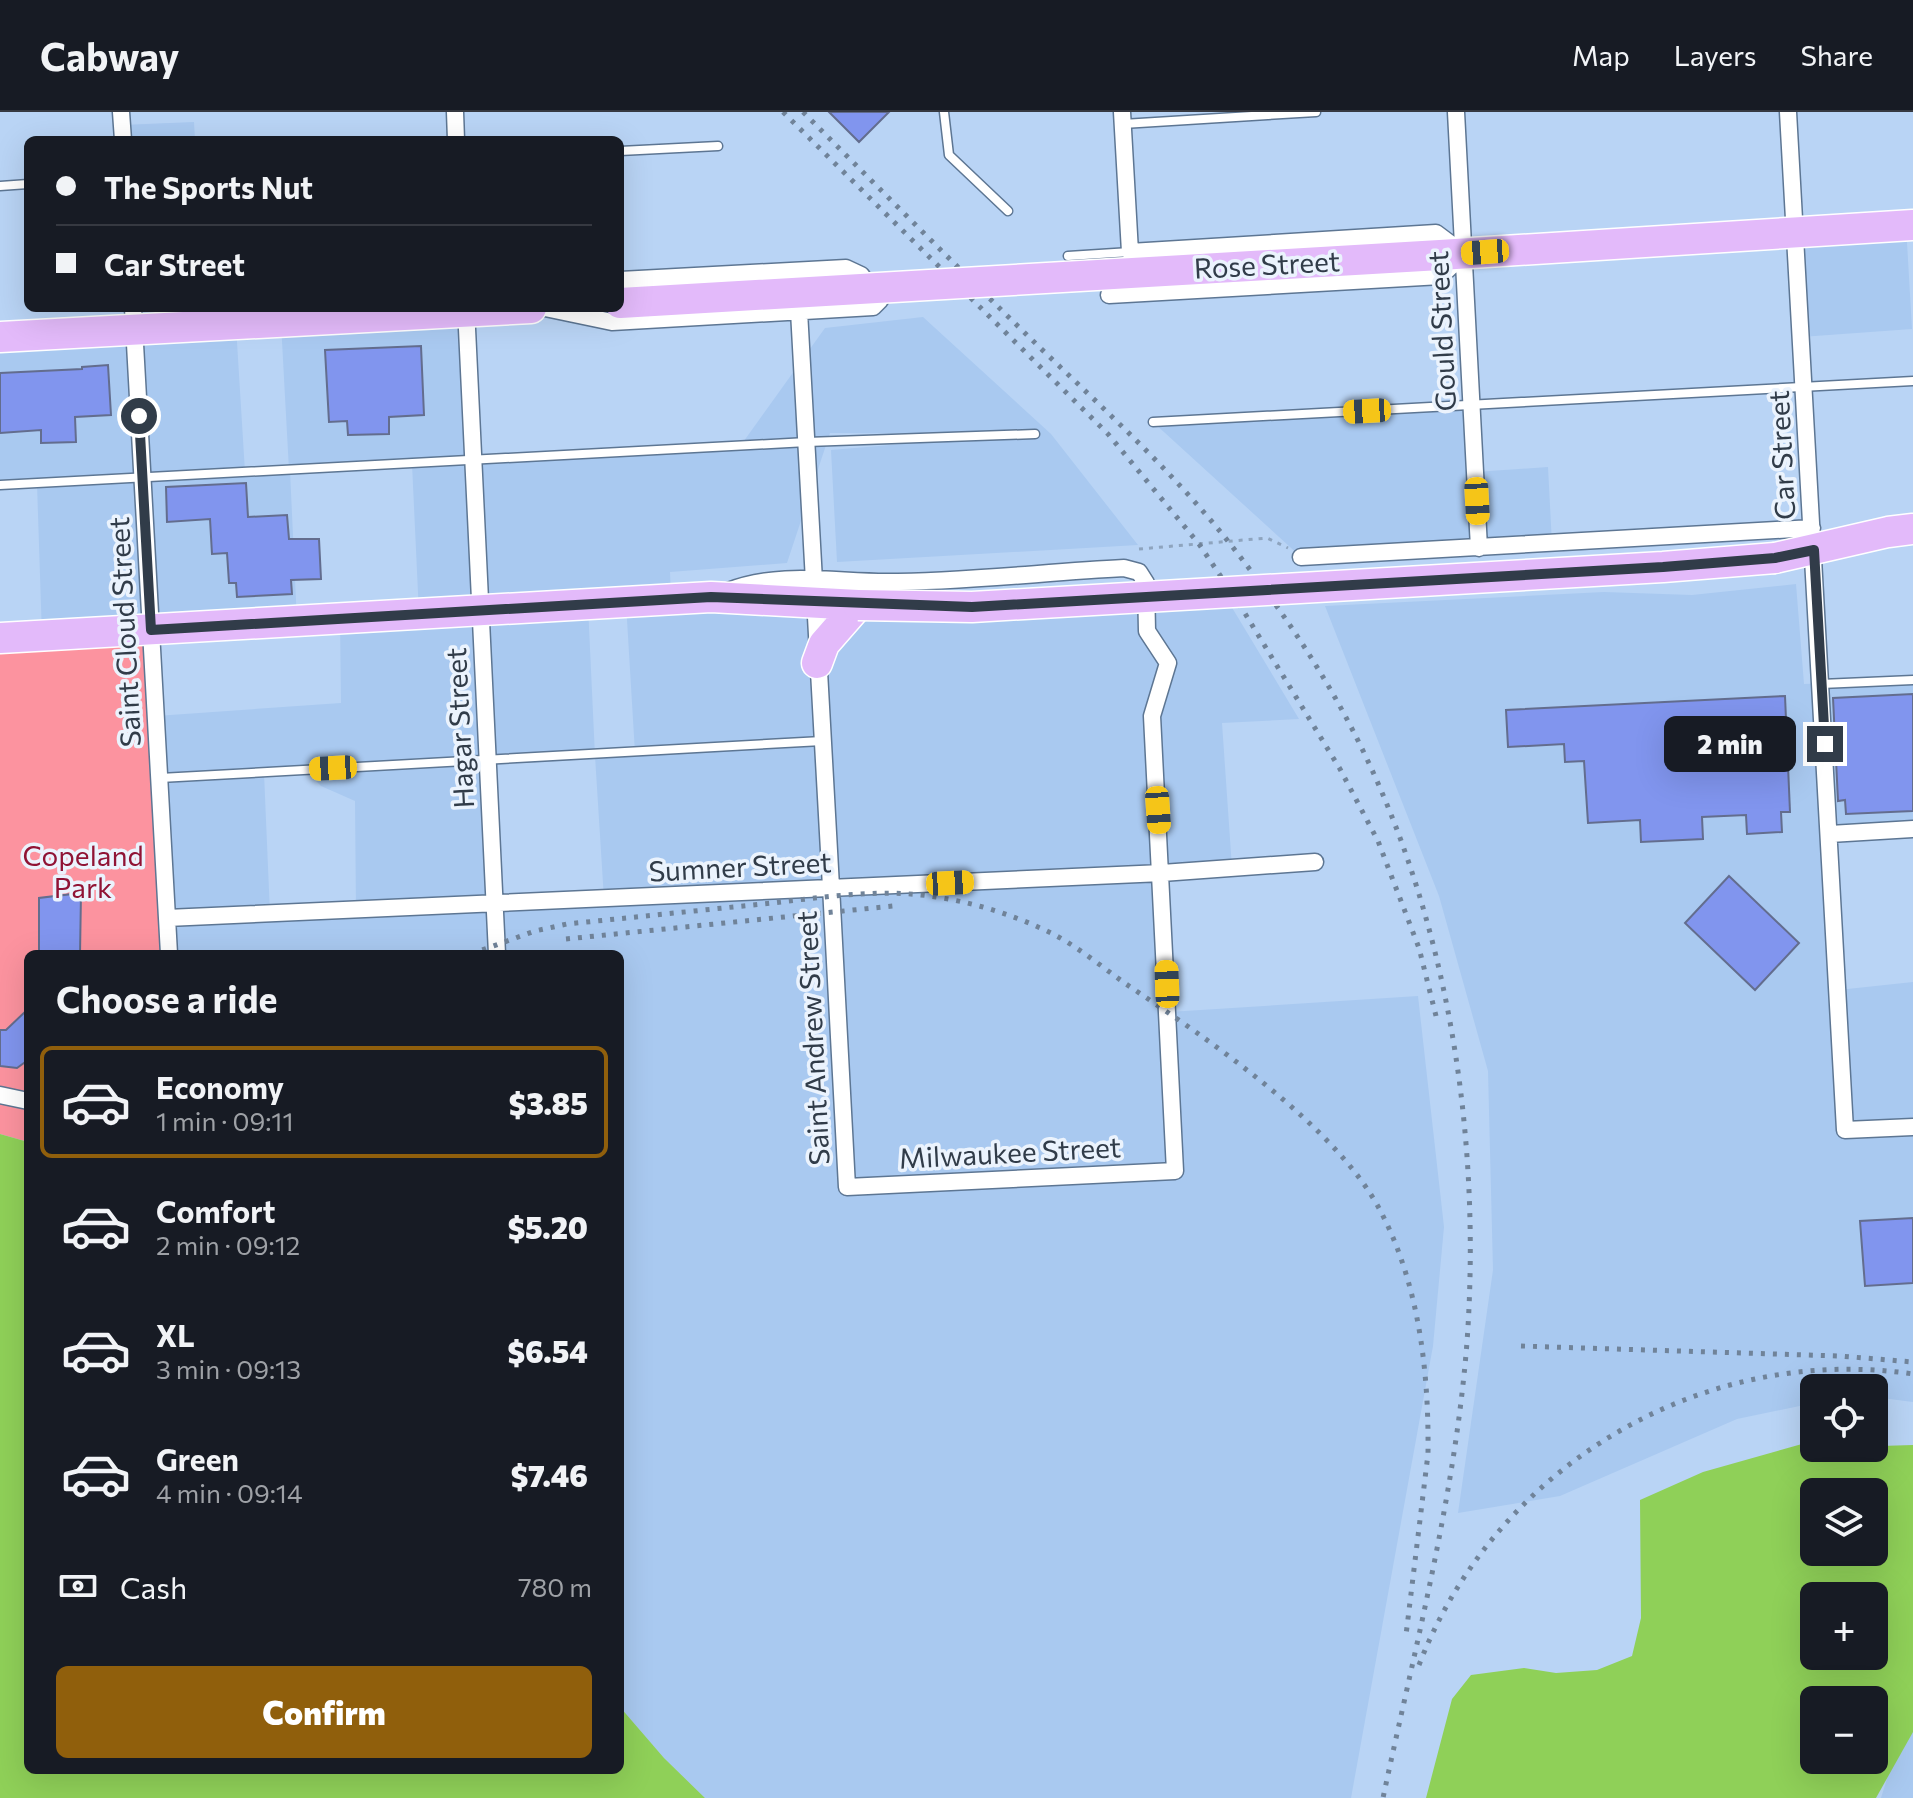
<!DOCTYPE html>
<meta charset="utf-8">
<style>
:root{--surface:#171b24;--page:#242831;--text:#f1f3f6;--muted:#9ea1a6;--line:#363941;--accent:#905f0c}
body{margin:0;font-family:Commissioner,sans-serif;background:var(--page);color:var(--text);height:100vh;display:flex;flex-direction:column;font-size:30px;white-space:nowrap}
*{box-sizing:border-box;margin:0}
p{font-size:26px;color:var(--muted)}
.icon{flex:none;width:44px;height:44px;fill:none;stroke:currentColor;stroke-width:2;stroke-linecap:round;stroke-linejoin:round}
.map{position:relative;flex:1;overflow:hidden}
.details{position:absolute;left:24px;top:838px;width:600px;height:824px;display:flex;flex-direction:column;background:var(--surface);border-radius:12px;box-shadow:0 8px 32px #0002}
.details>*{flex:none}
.top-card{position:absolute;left:24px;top:24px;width:600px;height:176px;border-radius:12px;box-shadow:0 8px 32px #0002;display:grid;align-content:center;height:176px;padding:0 32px;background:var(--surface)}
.buttons{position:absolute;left:1800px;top:1262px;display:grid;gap:16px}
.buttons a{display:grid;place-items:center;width:88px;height:88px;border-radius:12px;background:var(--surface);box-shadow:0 8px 32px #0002;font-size:40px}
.end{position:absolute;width:36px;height:36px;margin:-18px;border:10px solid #313c49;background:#fff;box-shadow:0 0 0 4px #fff}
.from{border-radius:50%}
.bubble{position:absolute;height:56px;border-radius:12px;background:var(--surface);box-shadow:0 8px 32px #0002;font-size:26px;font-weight:800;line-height:56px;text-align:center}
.car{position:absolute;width:24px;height:48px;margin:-24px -12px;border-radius:10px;box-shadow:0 0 6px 2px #0007;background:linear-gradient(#f5c518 24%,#345 0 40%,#f5c518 0 76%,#345 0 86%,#f5c518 0)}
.top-card b{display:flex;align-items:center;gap:28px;height:76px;font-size:30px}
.top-card b+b{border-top:2px solid var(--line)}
.top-card i{width:20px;height:20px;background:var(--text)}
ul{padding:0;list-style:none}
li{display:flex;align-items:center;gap:24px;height:112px;margin:0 16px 12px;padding:0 16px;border:4px solid transparent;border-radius:12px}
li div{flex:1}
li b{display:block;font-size:30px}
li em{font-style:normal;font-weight:800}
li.on{border-color:var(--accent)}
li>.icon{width:72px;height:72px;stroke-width:1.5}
h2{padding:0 32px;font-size:36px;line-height:96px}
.pay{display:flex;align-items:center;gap:20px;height:88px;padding:0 32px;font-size:30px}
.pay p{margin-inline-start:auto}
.cta{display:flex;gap:16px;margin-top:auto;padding:16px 32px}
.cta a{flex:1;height:92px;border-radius:12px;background:var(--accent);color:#fff;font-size:32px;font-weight:800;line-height:92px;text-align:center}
header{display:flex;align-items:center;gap:48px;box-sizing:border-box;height:112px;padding:0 40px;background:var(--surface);border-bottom:2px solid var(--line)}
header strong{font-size:38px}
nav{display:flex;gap:44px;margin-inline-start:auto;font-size:28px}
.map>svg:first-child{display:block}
.built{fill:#a9c9f0;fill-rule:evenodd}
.green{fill:#fc939f}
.water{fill:#8fd058;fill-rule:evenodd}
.building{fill:#8195ee;stroke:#636d8e;stroke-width:2}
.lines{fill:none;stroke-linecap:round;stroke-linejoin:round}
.lane-casing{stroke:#5d7693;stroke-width:11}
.street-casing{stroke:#5d7693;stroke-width:19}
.highway-casing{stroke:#fff;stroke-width:33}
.path{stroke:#8ea4be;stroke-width:3;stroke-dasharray:4 6;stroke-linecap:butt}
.lane{stroke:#fff;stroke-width:8}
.street{stroke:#fff;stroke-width:16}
.highway{stroke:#e3bafa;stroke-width:30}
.rail{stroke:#708399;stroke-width:5;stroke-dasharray:4 8;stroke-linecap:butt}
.highway-bridge-casing{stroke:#fff;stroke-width:33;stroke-linecap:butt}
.highway-bridge{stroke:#e3bafa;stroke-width:30}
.route{stroke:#313c49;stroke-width:10}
.labels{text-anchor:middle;stroke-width:7;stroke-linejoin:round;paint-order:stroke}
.street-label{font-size:28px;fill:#313c49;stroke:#ebf3fd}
.park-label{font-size:28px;fill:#901335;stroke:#ebf3fd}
</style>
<header>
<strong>Cabway</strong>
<nav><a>Map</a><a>Layers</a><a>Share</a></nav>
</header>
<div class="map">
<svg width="1913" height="1686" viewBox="0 0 1913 1686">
<rect width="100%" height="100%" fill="#b9d4f5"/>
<path class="built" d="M194 10 195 28H123L122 13Z
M1906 113 1912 217 1801 225 1794 120Z
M133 196H204L205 214 235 213V196H466L473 348 741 333 825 216 923 205 1051 322 1138 433 837 450 831 338 1021 322 830 321 787 451 670 460 671 487 1222 479 1299 607 1222 611 1232 756 1162 761 1169 900 1418 884 1444 1115 1433 1234 1351 1686H705L664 1646 620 1595V842H169L156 604 341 591 340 507 419 502 412 352 290 359 297 510 42 524 37 372 0 373V225L133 219ZM281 211 289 358 245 360 236 214ZM626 491 635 641 595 644 588 494ZM595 644 604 787 495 792 488 647ZM305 658 321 674 355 689 356 798 270 802 264 661Z
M1472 292 1475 360 1548 355 1552 432 1301 445 1153 310Z
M1796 472 1804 572 1913 568V717L1830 722 1838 878 1913 870V1290L1874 1285V1276H1814V1291L1737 1307 1560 1384 1458 1401 1493 1158 1488 959 1439 784 1325 494 1604 480 1692 483Z
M1913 1583V1686H1881Z"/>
<path class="green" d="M151 518 169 842H28V1030L0 1022V526Z"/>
<path class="water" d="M0 1022 28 1030V1658H620V1595L664 1646 705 1686H0Z
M1809 1330H1814V1336L1913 1333V1620L1876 1686H1426L1452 1587 1471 1563 1524 1556 1556 1561 1597 1558 1632 1544 1641 1506 1640 1388 1703 1360ZM1814 1380H1874V1440H1814ZM1814 1484H1874V1544H1814ZM1814 1588H1874V1648H1814Z"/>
<path class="building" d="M829 0H889L859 30Z
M421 234 424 303 389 305V322L348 323 347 309 329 310 325 238Z
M108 253 111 303 75 305 76 330 41 331V318L0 321V261L82 257V255Z
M246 371 248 405 287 403 289 427H319L321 467 291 468 292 482 237 485 236 471H229L227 441 212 442 210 407 167 410 166 375Z
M1913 582V699L1846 702 1845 688 1838 689 1833 586Z
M1785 584 1790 700H1781L1782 720 1747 722 1746 703 1702 705 1703 727 1641 730 1640 708 1588 711 1584 649 1565 650 1564 632 1508 635 1506 598Z
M1729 764 1799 831 1755 878 1685 811Z
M81 781 80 842H39V786Z
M28 897V948L17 956 0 954V918H6Z
M1913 1106V1171L1865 1174 1860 1109Z"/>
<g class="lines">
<defs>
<path id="lane" d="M944 0 949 43 1008 99
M1123 12 1316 0
M620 39 718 34
M0 74 28 72
M1068 144 1130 140
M1153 310 1913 269
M0 373 807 330 1035 322
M1821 572 1913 568
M160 666C380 655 601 643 822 629"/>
<path id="street" d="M121 0 123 28
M455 0 456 28
M1456 0 1479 436
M1788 0 1845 1018 1913 1015
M1109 183 1441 164 1464 142 1436 121 1130 140 1122 0
M133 196 169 842
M466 196 497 842
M545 196 612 210 873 195 880 188 861 163 846 156 620 168
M1301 445 1812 416
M728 479C779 459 833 470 886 470 965 470 1045 460 1124 456L1139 460 1146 471 1147 519 1168 551 1152 604 1175 1059 847 1075C831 783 817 491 799 199
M1830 722 1913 717
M167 806 1162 761 1315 750
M0 983 28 989"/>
<path id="highway" d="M1440 143 1913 113
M0 225 531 196
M1775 446 1888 420 1913 417
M0 526 711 485 858 493
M817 551 824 532 858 493"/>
</defs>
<use href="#lane" class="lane-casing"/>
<use href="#street" class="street-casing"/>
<use href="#highway" class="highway-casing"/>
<path class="path" d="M1139 437 1267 426 1288 436"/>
<use href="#lane" class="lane"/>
<use href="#street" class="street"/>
<use href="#highway" class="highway"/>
<path class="rail" d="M783 0 1108 322 1199 432 1238 490 1340 657 1378 729 1419 836 1436 904
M803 0C878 75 953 151 1029 225 1098 292 1172 358 1231 433 1283 499 1330 569 1366 645 1451 824 1481 1033 1467 1230 1455 1384 1415 1535 1383 1686
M566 827 893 794
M471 842 535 819 567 812C636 805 704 798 772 791 825 785 883 776 936 785 976 791 1014 803 1051 821 1077 834 1102 855 1126 872 1206 926 1337 1014 1381 1100 1419 1173 1429 1260 1428 1342L1406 1523
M1521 1234 1840 1244 1913 1250
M1419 1553C1495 1355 1701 1231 1913 1262"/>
<defs>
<path id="highway-bridge" d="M620 191 1440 143
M858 493 972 495 1663 455 1775 446"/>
</defs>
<use href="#highway-bridge" class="highway-bridge-casing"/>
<use href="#highway-bridge" class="highway-bridge"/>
</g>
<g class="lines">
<path class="route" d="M139 304 151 518 711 485 972 495 1663 455 1775 446 1814 438 1825 632"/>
</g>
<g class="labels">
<g class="street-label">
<text transform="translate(1267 153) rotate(-3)" y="10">Rose Street</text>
<text transform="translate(1442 219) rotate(-93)" y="10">Gould Street</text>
<text transform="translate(1782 343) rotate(-93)" y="10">Car Street</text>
<text transform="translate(125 520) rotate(-93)" y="10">Saint Cloud Street</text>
<text transform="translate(460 616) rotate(-93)" y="10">Hagar Street</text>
<text transform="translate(740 755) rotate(-3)" y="10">Sumner Street</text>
<text transform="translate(813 926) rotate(-93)" y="10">Saint Andrew Street</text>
<text transform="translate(1010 1041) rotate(-3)" y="10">Milwaukee Street</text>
</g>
<g class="park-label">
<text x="83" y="754">Copeland<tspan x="83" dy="32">Park</tspan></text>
</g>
</g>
</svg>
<div class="buttons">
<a><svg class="icon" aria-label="locate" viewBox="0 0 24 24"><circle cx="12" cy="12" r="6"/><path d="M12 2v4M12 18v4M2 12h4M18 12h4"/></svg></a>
<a><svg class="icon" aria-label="layers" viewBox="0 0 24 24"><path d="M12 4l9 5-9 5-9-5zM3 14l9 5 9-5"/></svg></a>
<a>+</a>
<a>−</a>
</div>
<i class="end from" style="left:139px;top:304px"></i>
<i class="end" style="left:1825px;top:632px"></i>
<div class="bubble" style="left:1664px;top:604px;width:132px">2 min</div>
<i class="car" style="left:1485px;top:140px;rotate:266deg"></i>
<i class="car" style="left:1367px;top:299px;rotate:267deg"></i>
<i class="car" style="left:1477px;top:389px;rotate:177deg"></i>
<i class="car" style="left:333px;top:656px;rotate:267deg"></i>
<i class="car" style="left:1158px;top:698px;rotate:176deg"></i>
<i class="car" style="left:950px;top:771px;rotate:87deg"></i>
<i class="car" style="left:1167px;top:872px;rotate:358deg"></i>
<div class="top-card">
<b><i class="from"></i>The Sports Nut</b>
<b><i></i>Car Street</b>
</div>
<section class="details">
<h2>Choose a ride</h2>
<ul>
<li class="on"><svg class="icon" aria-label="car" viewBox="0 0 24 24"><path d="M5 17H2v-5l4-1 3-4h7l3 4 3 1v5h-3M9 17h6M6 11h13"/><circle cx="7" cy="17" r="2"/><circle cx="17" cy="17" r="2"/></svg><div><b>Economy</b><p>1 min · 09:11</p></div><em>$3.85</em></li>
<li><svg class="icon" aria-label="car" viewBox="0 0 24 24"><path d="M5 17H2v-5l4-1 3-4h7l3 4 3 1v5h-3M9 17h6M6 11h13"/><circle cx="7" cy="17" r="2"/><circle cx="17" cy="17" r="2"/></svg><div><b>Comfort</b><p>2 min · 09:12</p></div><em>$5.20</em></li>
<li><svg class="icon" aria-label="car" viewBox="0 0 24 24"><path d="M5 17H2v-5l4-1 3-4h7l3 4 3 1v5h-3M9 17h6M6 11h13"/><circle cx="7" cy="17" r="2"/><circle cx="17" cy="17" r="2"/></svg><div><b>XL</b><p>3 min · 09:13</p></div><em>$6.54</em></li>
<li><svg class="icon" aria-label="car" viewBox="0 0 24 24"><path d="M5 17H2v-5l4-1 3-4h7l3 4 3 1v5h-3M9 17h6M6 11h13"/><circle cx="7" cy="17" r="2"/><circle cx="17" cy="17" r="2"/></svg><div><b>Green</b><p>4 min · 09:14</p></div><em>$7.46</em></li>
</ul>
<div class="pay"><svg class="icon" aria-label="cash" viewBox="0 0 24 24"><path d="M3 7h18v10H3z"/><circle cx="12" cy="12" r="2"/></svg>Cash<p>780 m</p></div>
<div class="cta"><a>Confirm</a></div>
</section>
</div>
